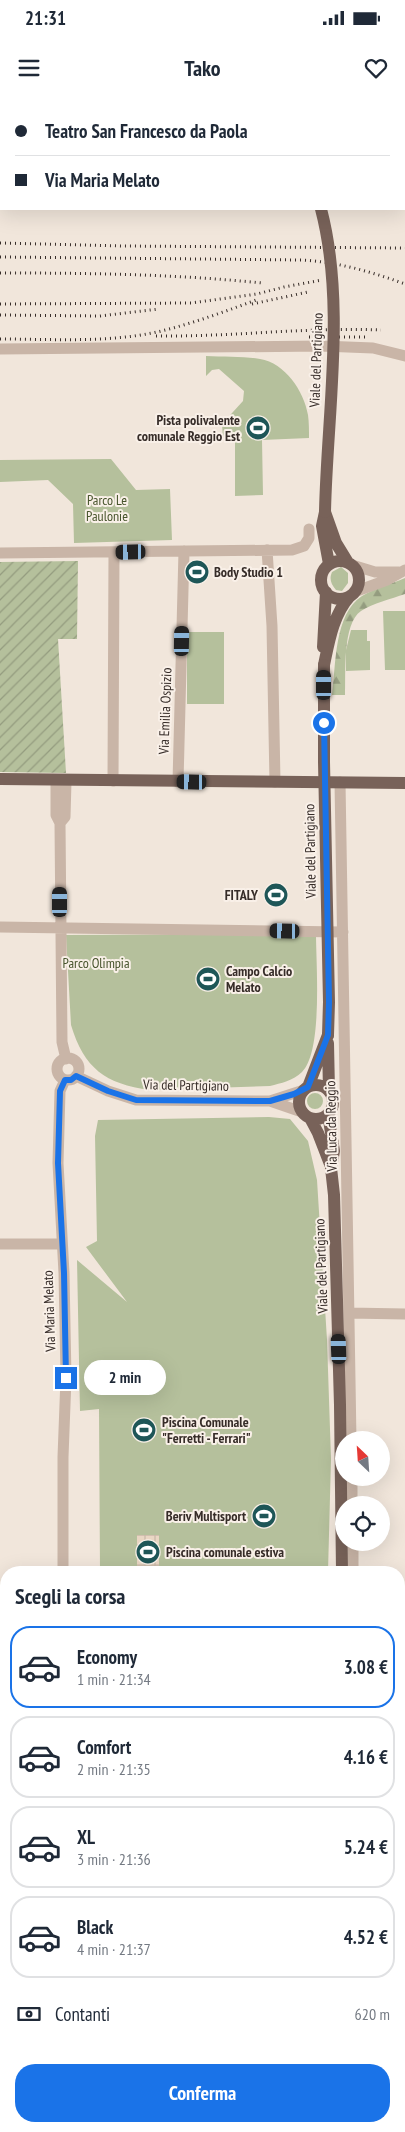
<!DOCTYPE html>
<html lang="it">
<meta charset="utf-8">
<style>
:root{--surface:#fff;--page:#f6f6f7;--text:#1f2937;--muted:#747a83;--line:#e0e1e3;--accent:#1a73e8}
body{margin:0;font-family:"PT Sans Narrow",sans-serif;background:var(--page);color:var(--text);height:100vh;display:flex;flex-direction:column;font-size:19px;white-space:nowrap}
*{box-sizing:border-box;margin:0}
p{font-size:16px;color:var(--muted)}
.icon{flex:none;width:28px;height:28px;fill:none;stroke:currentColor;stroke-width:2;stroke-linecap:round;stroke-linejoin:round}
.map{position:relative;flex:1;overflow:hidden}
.drawer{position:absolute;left:0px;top:1466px;width:405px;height:566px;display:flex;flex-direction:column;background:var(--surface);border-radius:20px 20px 0 0;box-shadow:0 5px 20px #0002}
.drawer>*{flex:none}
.guide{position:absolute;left:0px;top:0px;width:405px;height:110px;box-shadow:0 5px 20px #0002;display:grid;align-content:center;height:110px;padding:0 15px;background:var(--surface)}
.needle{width:32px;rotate:335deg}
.buttons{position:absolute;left:335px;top:1331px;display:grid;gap:10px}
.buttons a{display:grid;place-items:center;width:55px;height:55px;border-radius:50%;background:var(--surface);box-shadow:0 5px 20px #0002;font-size:25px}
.end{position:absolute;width:22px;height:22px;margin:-11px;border:6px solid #1a73e8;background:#fff;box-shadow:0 0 0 2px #fff}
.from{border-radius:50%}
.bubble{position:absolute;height:35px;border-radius:18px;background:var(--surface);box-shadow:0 5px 20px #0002;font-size:16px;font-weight:700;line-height:35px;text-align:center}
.car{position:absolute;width:15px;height:30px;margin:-15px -8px;border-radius:6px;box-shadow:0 0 4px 1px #0007;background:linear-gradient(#222 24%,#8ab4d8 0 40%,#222 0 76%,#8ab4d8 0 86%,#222 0)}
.guide b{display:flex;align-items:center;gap:18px;height:48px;font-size:19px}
.guide b+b{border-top:1px solid var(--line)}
.guide i{width:12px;height:12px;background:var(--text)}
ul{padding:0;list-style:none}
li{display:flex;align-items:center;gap:15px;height:82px;margin:0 10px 8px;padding:0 5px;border:2px solid var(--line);border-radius:20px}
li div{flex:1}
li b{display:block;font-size:19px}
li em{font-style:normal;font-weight:700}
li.current{border-color:var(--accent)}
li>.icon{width:45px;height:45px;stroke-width:1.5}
h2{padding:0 15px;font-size:22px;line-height:60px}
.pay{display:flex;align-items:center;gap:12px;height:55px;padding:0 15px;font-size:19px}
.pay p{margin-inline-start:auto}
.button{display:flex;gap:10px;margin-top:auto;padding:10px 15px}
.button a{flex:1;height:58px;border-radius:20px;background:var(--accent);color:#fff;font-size:20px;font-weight:700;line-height:58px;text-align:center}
.status{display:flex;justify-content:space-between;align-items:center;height:35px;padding:0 25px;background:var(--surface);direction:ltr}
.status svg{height:14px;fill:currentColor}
header{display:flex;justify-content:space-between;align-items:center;height:65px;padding:0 15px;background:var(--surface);font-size:22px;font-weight:700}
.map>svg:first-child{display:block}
.green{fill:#b5c09c}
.forest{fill:url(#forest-firs)}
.garden{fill:url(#garden-furrows)}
.plaza{fill:url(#plaza-grid)}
.water{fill:url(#water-waves)}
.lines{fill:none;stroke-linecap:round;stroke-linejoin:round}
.minor{stroke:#c9b5a7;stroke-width:11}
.major{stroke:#786259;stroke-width:12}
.rail{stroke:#362c28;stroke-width:3;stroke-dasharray:1 4;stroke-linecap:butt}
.major-bridge{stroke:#786259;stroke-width:12}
.route{stroke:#1a73e8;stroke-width:6}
.labels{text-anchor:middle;stroke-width:4;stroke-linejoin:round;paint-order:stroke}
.street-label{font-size:14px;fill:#362c28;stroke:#f9f0e8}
.poi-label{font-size:14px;font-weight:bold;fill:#362c28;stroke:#f9f0e8;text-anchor:start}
.park-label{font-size:14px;fill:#47542c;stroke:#f9f0e8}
</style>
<div class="status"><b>21:31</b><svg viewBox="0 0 49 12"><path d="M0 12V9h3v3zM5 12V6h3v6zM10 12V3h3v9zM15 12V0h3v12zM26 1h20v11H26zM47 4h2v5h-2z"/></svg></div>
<header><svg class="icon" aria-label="menu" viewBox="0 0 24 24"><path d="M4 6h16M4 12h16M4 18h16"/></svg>Tako<svg class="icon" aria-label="heart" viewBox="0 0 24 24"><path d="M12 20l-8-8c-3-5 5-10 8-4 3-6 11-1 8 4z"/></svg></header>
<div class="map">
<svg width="405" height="2032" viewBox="0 0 405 2032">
<defs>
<pattern id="forest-firs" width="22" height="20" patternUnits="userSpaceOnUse" patternTransform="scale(1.25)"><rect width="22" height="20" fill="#b5c09c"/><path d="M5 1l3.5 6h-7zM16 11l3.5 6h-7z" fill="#949c7f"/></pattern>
<pattern id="garden-furrows" width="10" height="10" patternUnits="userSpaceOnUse" patternTransform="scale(1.25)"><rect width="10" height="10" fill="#b5c09c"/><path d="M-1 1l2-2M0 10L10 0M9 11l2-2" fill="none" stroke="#949c7f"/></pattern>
<pattern id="plaza-grid" width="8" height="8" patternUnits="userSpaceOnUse" patternTransform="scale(1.25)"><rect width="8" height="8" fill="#e9d6c3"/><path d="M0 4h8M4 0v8" fill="none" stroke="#c8b8a8"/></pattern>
<pattern id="water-waves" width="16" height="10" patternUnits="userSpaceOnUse" patternTransform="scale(1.25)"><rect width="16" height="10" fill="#7baeae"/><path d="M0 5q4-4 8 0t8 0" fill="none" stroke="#668e8e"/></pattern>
</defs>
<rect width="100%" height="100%" fill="#f1e6db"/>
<path class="green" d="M95 0H271L272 1H95Z
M342 0H405V38L404 1Z
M206 256C224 257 243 256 260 259 285 263 304 291 308 315 309 322 309 331 309 338L262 340 263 395 235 396V338H223L222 324 243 301 244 291 219 269 212 270 206 276Z
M111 359 136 390 170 389 172 440 74 443 73 404 48 380 0 382V360Z
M341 467 348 473V483L342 491 336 490C331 484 329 479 332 472Z
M383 511H405V570H385Z
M351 530H367V541H370V570L346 571V550Z
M187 532H224V604H187Z
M316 834C316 865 323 951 302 972 293 981 281 983 270 986L150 990C105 984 84 968 71 925L66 835Z
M307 1001a8 8 0 1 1 16 0a8 8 0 1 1-16 0Z
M269 1017 290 1019 308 1041 317 1080 327 1240 331 1359 328 1472H100L99 1309 80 1311 77 1160 127 1202 86 1147 97 1141 95 1036 98 1020Z
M399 1743 405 1744V2032H390V2026H399Z"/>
<path class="forest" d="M405 478V494C391 499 373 503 361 511 342 524 346 574 345 595H332C336 565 334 514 362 496 375 488 391 484 405 478Z
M399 1771 405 1788V1958L399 1960Z
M288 2026H345L347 2032H290Z"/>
<path class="garden" d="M78 461 77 539H58L66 673 0 672V462Z"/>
<path class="plaza" d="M137 1435H159V1469L137 1470Z"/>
<path class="water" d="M142 1441H153V1463H143Z"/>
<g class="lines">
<path class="minor" d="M0 249 322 246 373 248 405 256
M267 450 272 526 275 682
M0 453 292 450 304 446 309 438V429
M352 465 375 472H399
M354 492 387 480 405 470
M56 681V715L60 723 62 942 66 959
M113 681 114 452
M178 682 184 451
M340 682 351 1340
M60 723 65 717 66 681
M0 827 343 832
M57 969a11 11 0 1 1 22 0a11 11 0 1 1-22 0Z
M76 976 108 991 136 1000 270 1001 302 1012
M270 1001 304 990
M0 1144H61
M349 1213 405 1214
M352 1378V1405
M353 1442V1472
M63 1472V1357L66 1278 64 1173 58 1063 60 991 65 980
M0 1513H6
M399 1552 405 1551
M399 1737 405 1738
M0 1806H6
M0 1992 6 1990
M0 2001 6 2019
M9 2026 11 2032
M105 2026 106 2032
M269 2026 274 2032
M356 2026 358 2032"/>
<path class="major" d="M275 0 276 1
M325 412 336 443 347 461
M325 412 322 426 329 464
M321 480a19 19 0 1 1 38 0a19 19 0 1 1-38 0Z
M323 547 326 492
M324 565C329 541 333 515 350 496
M0 679 405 683
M328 943 329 991
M299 1002a17 17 0 1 1 34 0a17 17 0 1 1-34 0Z
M308 987 328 935
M328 1014 334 1051 331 1068 334 1095 340 1305 342 1472
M310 1018 318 1033 330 1064
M399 1598 405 1600
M370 2026V2032"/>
<path class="rail" d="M0 51H1
M404 60H405
M0 143 123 146 405 148
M0 157 302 160C338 162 372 172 405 184
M0 173C88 173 174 174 262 183
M0 204 191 203 257 194 284 187 322 180
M252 204 308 192
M0 215 100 216 159 209
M156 236C231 237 306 227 381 230
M309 237H365
M0 239C52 239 106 243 157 232 192 224 226 211 259 199"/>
<path class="major-bridge" d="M321 109C346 204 327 314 325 412
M324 565V662L329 902 328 935"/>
</g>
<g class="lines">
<path class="route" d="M66 1278 64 1173 58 1063 60 991 65 980H71L76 976 108 991 136 1000 270 1001 294 994 308 987 328 935 329 902 324 623"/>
</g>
<defs>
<symbol id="stadium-disc" viewBox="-11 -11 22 22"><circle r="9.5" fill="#1e5657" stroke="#f9f0e8"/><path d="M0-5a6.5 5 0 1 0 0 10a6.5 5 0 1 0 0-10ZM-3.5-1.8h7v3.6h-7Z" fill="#fff"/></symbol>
</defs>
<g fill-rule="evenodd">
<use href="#stadium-disc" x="244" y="314" width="28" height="28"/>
<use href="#stadium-disc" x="183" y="458" width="28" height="28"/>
<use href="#stadium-disc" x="262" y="781" width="28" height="28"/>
<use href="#stadium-disc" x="194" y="865" width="28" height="28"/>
<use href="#stadium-disc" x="130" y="1316" width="28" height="28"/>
<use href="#stadium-disc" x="250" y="1402" width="28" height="28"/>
<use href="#stadium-disc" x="134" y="1438" width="28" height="28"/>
</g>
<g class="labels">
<g class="street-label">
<text transform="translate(316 260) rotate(-88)" y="5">Viale del Partigiano</text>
<text transform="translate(165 611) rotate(-88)" y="5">Via Emilia Ospizio</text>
<text transform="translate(310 751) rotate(-91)" y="5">Viale del Partigiano</text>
<text transform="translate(186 985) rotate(1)" y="5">Via del Partigiano</text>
<text transform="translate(331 1026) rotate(-91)" y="5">Via Luca da Reggio</text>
<text transform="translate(321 1166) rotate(-92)" y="5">Viale del Partigiano</text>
<text transform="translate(49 1211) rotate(-92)" y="5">Via Maria Melato</text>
</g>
<g class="poi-label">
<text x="240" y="325" text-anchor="end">Pista polivalente<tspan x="240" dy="16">comunale Reggio Est</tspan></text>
<text x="214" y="477">Body Studio 1</text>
<text x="258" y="800" text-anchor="end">FITALY</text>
<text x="226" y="876">Campo Calcio<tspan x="226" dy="16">Melato</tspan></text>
<text x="162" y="1327">Piscina Comunale<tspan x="162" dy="16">"Ferretti - Ferrari"</tspan></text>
<text x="246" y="1421" text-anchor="end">Beriv Multisport</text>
<text x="166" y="1457">Piscina comunale estiva</text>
</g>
<g class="park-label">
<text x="107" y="405">Parco Le<tspan x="107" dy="16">Paulonie</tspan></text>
<text x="96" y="868">Parco Olimpia</text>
</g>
</g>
</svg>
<div class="buttons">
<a><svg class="needle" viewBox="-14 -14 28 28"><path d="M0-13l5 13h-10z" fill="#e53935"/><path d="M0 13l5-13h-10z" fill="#747a83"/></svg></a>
<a><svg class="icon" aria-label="locate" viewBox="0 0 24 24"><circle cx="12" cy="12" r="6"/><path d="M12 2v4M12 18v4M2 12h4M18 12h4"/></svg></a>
</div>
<i class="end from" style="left:324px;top:623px"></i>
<i class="end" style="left:66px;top:1278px"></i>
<div class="bubble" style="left:84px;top:1260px;width:82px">2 min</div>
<i class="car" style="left:131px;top:452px;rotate:269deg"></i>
<i class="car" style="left:182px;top:541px;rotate:1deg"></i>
<i class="car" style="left:324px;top:585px;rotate:0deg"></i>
<i class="car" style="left:192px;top:682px;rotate:271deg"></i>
<i class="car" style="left:60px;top:802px;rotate:0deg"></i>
<i class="car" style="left:285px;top:831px;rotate:271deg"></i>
<i class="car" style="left:339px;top:1249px;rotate:358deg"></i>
<div class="guide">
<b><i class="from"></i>Teatro San Francesco da Paola</b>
<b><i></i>Via Maria Melato</b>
</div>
<section class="drawer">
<h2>Scegli la corsa</h2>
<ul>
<li class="current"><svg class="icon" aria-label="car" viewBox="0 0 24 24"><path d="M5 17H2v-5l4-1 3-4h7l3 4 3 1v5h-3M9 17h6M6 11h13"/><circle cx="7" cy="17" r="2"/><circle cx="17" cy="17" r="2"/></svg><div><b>Economy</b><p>1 min · 21:34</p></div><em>3.08 €</em></li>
<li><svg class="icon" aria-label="car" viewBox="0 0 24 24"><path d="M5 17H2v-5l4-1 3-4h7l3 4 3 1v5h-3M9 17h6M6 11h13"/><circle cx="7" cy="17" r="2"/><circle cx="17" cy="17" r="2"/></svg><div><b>Comfort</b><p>2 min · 21:35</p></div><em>4.16 €</em></li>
<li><svg class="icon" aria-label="car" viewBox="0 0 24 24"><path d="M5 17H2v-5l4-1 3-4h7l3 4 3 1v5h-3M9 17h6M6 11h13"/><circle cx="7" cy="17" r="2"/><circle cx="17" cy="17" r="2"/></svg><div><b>XL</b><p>3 min · 21:36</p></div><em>5.24 €</em></li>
<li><svg class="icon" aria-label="car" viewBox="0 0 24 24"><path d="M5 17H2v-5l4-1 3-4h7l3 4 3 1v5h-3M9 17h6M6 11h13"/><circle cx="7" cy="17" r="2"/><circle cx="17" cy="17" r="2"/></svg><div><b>Black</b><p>4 min · 21:37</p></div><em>4.52 €</em></li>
</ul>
<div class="pay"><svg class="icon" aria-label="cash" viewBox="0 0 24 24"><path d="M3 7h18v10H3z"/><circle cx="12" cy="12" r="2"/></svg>Contanti<p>620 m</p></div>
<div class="button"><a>Conferma</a></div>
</section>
</div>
